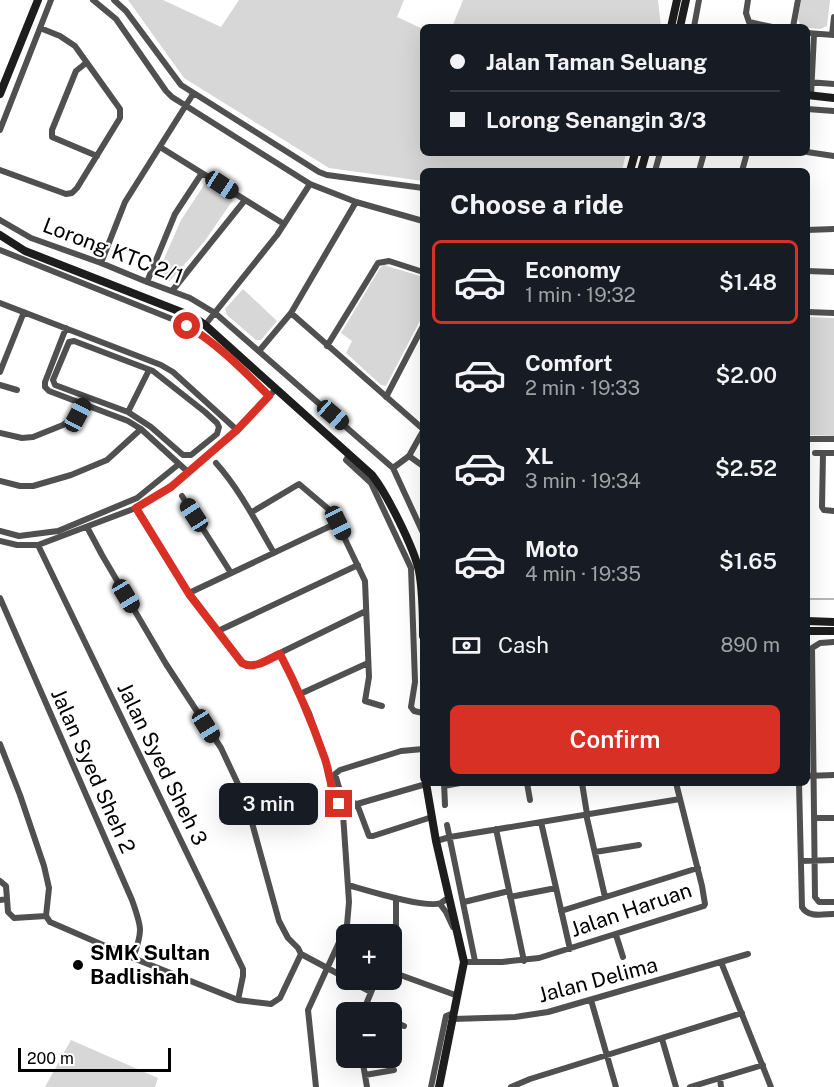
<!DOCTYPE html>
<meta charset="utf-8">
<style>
:root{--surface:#171b24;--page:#20242c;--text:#f1f3f6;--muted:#9ea1a6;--line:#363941;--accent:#d93025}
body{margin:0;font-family:"Public Sans",sans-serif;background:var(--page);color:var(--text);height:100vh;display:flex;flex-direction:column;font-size:22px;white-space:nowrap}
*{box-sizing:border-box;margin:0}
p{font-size:20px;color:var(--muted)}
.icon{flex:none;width:33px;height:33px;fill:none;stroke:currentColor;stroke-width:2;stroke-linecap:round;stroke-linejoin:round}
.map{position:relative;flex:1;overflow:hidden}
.sheet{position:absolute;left:420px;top:168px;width:390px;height:618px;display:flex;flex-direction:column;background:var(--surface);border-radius:9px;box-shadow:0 6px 24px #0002}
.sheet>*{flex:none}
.banner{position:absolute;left:420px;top:24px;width:390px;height:132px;border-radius:9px;box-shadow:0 6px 24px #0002;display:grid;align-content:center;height:132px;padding:0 30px;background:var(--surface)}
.fabs{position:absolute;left:336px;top:924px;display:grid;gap:12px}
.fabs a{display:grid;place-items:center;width:66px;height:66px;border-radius:9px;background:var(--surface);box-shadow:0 6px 24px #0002;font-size:30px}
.scale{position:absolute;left:18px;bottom:15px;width:153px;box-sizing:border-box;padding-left:6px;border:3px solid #000;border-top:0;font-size:16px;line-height:21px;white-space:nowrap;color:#000;-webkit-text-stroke:4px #fff;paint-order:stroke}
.end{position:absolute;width:27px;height:27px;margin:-14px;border:8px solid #d93025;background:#fff;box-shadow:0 0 0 3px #fff}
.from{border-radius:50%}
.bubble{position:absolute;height:42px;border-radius:9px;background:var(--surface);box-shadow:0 6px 24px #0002;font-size:20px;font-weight:600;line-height:42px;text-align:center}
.car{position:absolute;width:18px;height:36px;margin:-18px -9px;border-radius:8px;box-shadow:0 0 4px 2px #0007;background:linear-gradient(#222 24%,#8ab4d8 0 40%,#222 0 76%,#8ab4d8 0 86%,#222 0)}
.banner b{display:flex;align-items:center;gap:21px;height:57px;font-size:22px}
.banner b+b{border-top:2px solid var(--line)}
.banner i{width:15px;height:15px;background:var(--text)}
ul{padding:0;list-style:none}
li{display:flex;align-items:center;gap:18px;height:84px;margin:0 12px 9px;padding:0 18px;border:3px solid transparent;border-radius:9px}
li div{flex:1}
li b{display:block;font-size:22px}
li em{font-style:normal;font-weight:600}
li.active{border-color:var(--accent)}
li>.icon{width:54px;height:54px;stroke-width:1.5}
h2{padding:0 30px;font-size:27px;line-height:72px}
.pay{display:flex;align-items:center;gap:15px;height:66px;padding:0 30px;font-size:22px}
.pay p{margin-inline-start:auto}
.primary-button{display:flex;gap:12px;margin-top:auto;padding:12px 30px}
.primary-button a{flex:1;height:69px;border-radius:9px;background:var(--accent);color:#fff;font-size:24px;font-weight:600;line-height:69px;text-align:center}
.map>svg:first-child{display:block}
.green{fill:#d7d7d7}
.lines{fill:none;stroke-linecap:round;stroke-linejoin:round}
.stream{stroke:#9e9e9e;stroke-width:1.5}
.street{stroke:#505050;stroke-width:6}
.secondary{stroke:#1d1d1d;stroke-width:8}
.route{stroke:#d93025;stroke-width:8}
.poi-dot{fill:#000;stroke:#fff;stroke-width:2}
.labels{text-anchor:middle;stroke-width:4.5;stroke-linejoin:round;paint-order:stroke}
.street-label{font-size:21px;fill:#000;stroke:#fff}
.poi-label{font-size:21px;font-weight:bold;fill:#000;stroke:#fff;text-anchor:start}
</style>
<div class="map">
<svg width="834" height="1087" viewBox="0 0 834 1087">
<rect width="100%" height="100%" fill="#fff"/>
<path class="green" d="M128 0H163L221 27 239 0H404L397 17 423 29V153H626L622 171H423V181L329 168 184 78Z
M463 0H658L661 27H452Z
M801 0H830L827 26 820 29 801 27 798 19Z
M206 182 233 200 204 242 170 281 156 277 181 220Z
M384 265 423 277V315L386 386 381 385 346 353 352 341 341 333 380 268Z
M243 289 277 321 261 340H256L227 315 225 309Z
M807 317 834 318V436L807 435Z
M71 1040 158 1078 155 1087H45Z"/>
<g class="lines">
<path class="stream" d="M807 599H834"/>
<path class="street" d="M93 0 116 19 166 91 172 97 310 184 356 202 423 221
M114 0 126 11 181 85 319 172 327 175 423 188
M748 0 746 13 749 22 772 27
M694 27 699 0
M793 27 798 0
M807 33 834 35
M832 35 834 17
M86 63 76 71 52 130V137L97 156
M808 82 834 84
M811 95 814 34
M807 109 834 111
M0 130 51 0
M160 147 284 224
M807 152 834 156
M0 170 66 194 72 193 77 188 120 118V109L75 46 60 36 40 28
M655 171 660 153
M699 171 704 153
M742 171 747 153
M0 220 31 238 101 263 147 282 190 298 215 313 393 468 423 533
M807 230 834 229
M0 250 187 325C216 342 245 372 269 396
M101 263 125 202 193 94
M807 271 834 272
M147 282 175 214 202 173
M172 291 245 200
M0 303 161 365 173 372 237 430
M807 312 834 313
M291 313 423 429
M205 325 277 235 310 184
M66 328 45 382V387L49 391 128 421 141 429 188 472
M74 341 153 371 205 412 217 423 219 427 217 434 191 455H183L151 427 128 412 55 385 53 380 69 342Z
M327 346 378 263 389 261 423 272
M259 351 291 313 356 202
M0 372 24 312
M0 385 17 390
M386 397 423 326
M128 412 149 370
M0 433 22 438 33 437 63 425 78 415 84 404
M807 439H834
M815 453H834
M823 453 822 507 824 510 834 511
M349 455 346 460 371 483 411 568 415 682 411 707 414 711 423 713
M409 456 423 466
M216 463C240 490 256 522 274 553
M393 468 409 456 423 431
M0 481 20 486H33L71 475 107 460 141 429
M182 496 231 573
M136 508 189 593 242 663 247 666H253L366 611
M252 512 299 484 332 512 365 581 369 677 365 701 382 706
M87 527 102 555 166 664 221 748 246 801 279 921 288 938 298 948 301 954
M0 531 19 536 58 531 137 498 179 464
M0 541 17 545H38L136 508 171 487 237 430 276 389
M38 545 243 969V976L238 1000
M189 593 337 523
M0 598 132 900C142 928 143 931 133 958
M218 631 358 565
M834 642 820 643 812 648 815 897 819 902H834
M280 654 309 713 329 772 331 791 343 814 349 902 347 925 308 1010 316 1087
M300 694 368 663
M0 744 20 795 44 866 49 888 46 916 50 922 133 958 238 1000 271 1004 280 998 301 954
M423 749 401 751 340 770 335 774 341 794 345 801 357 804 369 836H373L432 817
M807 776 834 775
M444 783 445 805
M527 783 530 800
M582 783 587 814
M799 783 802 907C808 918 823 914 834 914
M444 786 460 783
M343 814 357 804 426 784
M586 814 605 897
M814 818H834
M541 822 570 949
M447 825 475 961
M496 829 524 961
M436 841 450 837 680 799
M595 852 639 845
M801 861 834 860
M0 881 6 886 7 899
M348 885C366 890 426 909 441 903 442 902 448 898 449 898
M510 897 556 888
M0 900 7 899 8 912 14 918 46 916
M464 902 509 891
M440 904 446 912 453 927
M561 911 698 868
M616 935 623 957
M392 941 396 926V898
M301 954 346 978
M464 962H502L539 958 704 906 705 904 702 886 676 783
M721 962 771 1087
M392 972 458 996
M348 980 371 992
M591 1000 616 1087
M363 1012 376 980
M453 1019 515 1017 548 1012 748 954
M392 1021 404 1026
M662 1039 676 1087
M362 1058 367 1087
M365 1075 394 1070
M720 1078 721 1087
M431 1087 446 1016 454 1013
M511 1087 530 1079 742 1013
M690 1087 763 1065"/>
<path class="secondary" d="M671 27 677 0
M680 27 686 0
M0 94 38 0
M807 95 834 98
M630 171 635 153
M641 171 646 153
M0 235 25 251 194 317 205 325 372 475C387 494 414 548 419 571 423 592 423 615 423 636
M807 621 834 622
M807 631H834
M426 783 436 841 464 962 439 1087"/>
</g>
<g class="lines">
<path class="route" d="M187 326C216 342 245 372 269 396L237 430 171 487 136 508 189 594 242 663C254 670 269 659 280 654 298 688 312 722 325 759 330 774 330 790 339 804"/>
</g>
<circle class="poi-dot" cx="78" cy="965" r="6"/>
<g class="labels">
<g class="street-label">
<text transform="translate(113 251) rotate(21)" y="7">Lorong KTC 2/1</text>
<text transform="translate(162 764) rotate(64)" y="7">Jalan Syed Sheh 3</text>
<text transform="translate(93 771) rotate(66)" y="7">Jalan Syed Sheh 2</text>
<text transform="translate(631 910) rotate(-19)" y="7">Jalan Haruan</text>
<text transform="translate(598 980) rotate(-15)" y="7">Jalan Delima</text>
</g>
<g class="poi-label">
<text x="90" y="960">SMK Sultan<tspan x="90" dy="24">Badlishah</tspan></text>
</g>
</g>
</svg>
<div class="fabs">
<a>+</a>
<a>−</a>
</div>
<div class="scale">200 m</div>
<i class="end from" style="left:187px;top:326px"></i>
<i class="end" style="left:339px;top:804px"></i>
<div class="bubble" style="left:219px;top:783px;width:99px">3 min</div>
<i class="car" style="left:222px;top:185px;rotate:123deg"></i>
<i class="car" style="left:78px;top:415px;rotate:28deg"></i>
<i class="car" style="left:333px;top:415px;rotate:131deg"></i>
<i class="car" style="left:194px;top:515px;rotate:327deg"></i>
<i class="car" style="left:338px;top:523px;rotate:154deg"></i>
<i class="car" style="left:126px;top:596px;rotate:149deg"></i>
<i class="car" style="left:206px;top:726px;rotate:148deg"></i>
<div class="banner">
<b><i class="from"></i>Jalan Taman Seluang</b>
<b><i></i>Lorong Senangin 3/3</b>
</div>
<section class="sheet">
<h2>Choose a ride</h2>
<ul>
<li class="active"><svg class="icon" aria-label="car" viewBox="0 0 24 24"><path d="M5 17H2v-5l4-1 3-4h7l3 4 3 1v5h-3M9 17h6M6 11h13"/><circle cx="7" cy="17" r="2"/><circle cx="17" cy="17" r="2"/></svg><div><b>Economy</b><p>1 min · 19:32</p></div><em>$1.48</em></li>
<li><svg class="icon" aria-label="car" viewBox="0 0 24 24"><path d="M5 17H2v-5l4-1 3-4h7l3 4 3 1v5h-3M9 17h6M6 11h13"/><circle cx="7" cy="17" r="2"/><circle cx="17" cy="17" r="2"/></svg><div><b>Comfort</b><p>2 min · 19:33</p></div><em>$2.00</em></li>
<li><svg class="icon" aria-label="car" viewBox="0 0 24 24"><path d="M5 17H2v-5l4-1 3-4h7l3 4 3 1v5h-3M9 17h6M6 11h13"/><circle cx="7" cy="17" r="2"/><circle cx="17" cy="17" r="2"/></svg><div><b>XL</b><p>3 min · 19:34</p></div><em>$2.52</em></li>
<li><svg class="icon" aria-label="car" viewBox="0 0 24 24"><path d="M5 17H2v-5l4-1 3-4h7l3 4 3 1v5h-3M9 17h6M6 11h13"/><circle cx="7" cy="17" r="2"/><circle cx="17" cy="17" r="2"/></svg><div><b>Moto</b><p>4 min · 19:35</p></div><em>$1.65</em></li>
</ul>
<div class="pay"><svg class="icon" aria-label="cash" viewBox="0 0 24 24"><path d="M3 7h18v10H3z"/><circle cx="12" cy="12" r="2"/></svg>Cash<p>890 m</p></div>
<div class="primary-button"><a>Confirm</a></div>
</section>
</div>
